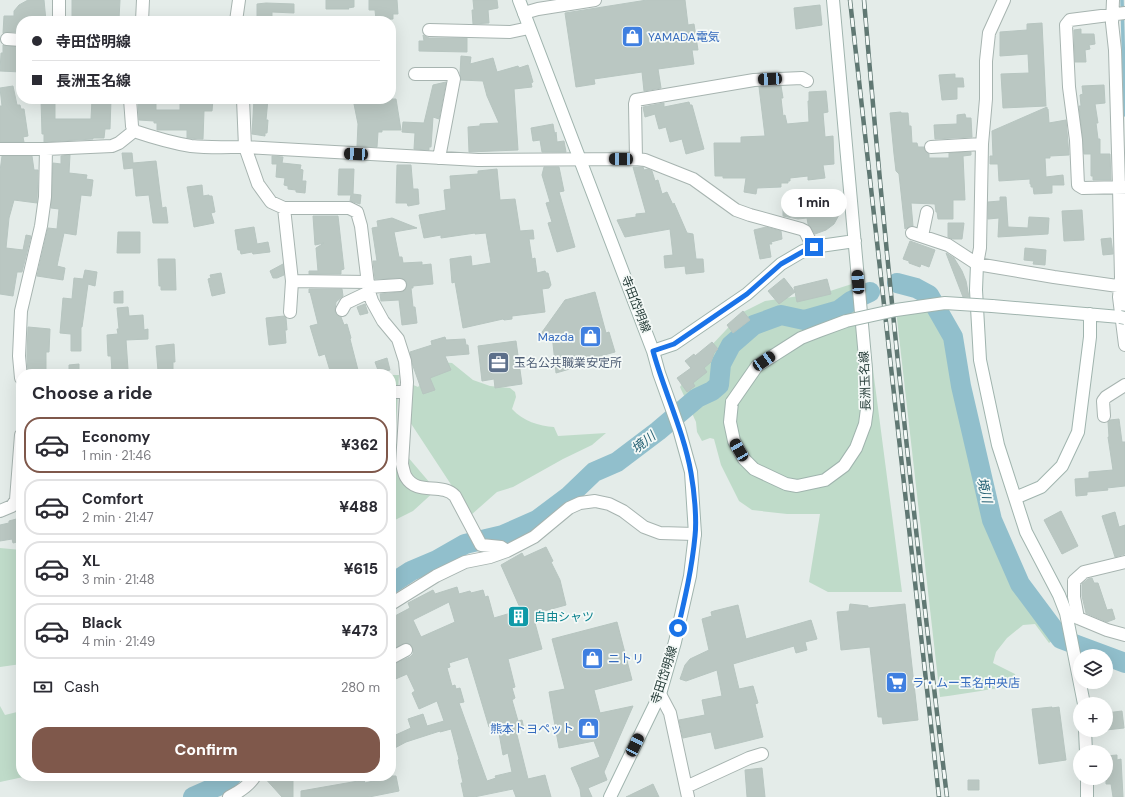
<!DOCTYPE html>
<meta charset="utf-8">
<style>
:root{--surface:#fff;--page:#f2f2f3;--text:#2b2b33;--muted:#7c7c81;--line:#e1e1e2;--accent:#7f584b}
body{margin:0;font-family:"DM Sans","Noto Sans JP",sans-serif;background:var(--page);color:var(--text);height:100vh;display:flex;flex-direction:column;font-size:15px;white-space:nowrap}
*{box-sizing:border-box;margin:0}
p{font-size:13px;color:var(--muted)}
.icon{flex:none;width:22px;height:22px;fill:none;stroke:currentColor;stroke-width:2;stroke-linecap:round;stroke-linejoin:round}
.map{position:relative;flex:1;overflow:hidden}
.details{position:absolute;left:16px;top:369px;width:380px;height:412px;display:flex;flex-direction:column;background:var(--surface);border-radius:16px;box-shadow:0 4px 16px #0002}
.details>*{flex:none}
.guide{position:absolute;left:16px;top:16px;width:380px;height:88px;border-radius:16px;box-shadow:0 4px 16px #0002;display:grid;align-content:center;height:88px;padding:0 16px;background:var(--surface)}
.tools{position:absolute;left:1073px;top:649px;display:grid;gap:8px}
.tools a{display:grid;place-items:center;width:40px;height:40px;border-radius:50%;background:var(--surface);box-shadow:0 4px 16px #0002;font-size:20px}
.end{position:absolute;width:18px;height:18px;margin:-9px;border:5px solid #1a73e8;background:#fff;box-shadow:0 0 0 2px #fff}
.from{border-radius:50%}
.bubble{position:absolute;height:28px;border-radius:14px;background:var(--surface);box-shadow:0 4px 16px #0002;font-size:13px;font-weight:800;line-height:28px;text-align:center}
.car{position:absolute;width:12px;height:24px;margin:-12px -6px;border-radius:5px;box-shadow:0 0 3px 1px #0007;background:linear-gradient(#222 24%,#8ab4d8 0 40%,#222 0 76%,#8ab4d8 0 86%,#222 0)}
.guide b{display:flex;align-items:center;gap:14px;height:38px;font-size:15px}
.guide b+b{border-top:1px solid var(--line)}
.guide i{width:10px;height:10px;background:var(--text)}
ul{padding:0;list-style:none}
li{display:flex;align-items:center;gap:12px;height:56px;margin:0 8px 6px;padding:0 8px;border:2px solid var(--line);border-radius:16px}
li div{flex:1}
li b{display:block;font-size:15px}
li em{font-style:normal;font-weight:800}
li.active{border-color:var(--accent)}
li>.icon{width:36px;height:36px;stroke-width:1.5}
h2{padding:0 16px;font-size:18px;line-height:48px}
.pay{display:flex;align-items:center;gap:10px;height:44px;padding:0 16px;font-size:15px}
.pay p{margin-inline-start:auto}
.button{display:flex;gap:8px;margin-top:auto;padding:8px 16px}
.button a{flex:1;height:46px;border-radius:16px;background:var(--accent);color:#fff;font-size:16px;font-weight:800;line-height:46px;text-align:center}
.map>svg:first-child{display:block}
.green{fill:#bfdbc9}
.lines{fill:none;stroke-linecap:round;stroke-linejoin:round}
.stream{stroke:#91bfcc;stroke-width:3.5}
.river{stroke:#91bfcc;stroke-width:20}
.building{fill:#bac7c2;stroke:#b7c5c0;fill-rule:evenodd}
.street-casing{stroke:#a7b4b0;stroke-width:14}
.secondary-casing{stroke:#a0b4ae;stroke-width:14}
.street{stroke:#fff;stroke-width:12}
.secondary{stroke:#fff;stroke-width:12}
.rail-casing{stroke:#607873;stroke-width:4.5}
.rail{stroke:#f4f9f7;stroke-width:3;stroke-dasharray:9;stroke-linecap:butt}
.secondary-bridge-casing{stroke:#a0b4ae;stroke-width:14;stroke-linecap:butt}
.secondary-bridge{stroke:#fff;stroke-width:12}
.route{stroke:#1a73e8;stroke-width:5}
.labels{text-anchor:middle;stroke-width:3.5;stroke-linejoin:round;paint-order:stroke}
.shop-label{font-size:12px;fill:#366cbe;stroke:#f4f9f7;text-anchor:start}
.street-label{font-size:12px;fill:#253c38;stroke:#f4f9f7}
.service-label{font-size:12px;fill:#4e5e75;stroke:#f4f9f7;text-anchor:start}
.culture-label{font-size:12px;fill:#0d838f;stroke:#f4f9f7;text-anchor:start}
.water-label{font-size:13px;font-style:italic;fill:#246073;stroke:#f4f9f7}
</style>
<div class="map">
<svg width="1125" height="797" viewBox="0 0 1125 797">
<rect width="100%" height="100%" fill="#e4ece9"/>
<path class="green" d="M858 282 866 316 902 592H828L809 582 820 514H787L752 510 739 501 721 465 714 439 710 438 702 441 697 432 696 422 680 387 708 349 743 312 765 301 827 292Z
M934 294 953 337 961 386 992 520 1020 584 1061 639 1053 640 1049 643 1035 624 1023 625 1007 638 996 652 993 663 1015 674 1018 686C992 688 966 694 940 697L896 310Z
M441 362 452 363 473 380 490 386 510 388 515 392 516 397 512 409C523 421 539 426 554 427L558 436 606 433 592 445 563 459 513 487 497 492 471 515 410 422 411 384 418 387Z
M391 375H399L395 442 436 490 413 511 391 522Z
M0 548 21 550V664L0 667Z
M0 706 5 715 21 711V776H28L0 782Z"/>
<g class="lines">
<path class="stream" d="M1122 0 1125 115"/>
<path class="river" d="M897 283 916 288 929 295 953 337 961 386 992 520 1020 584 1061 639 1125 663
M391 584 411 571 437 560 465 544 503 535 537 520 569 496 594 472 617 462 658 431 697 398 712 391 719 385 721 364 731 345 754 325 781 315 804 320 839 310 851 301 870 292
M193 797 218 786 232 776"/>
</g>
<path class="building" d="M28 0H44L46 21H21V32H8L3 33 4 16H14V11L19 5Z
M72 0H120L119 19H117V21H72Z
M326 0H354V7L348 8 349 9H326Z
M369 0H397L398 14H393V19L376 20 375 10H369Z
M473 0H497L498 8 488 10 489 23 473 24 472 10H474Z
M647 0H685L688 25 694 24 698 50H692L694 64 658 69 661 88 644 91 642 72 594 79 595 84 576 87 565 13Z
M266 3 294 4V13L272 12V21H257V4Z
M820 5 822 25 796 29 794 8Z
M1042 23 1046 106 1003 108 1001 74 1029 73 1028 54 1000 56V32L1027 30V24Z
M1081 29V34H1094L1095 44 1089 45 1090 49 1085 50 1086 62H1075L1074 30Z
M423 35 429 38H467V52L419 51V41H424Z
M3 45 21 47V72L0 71 1 53H3Z
M461 56 471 57 470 64 493 58 497 72 518 66 519 68 528 65 533 82 531 83 532 87 514 89 518 150 469 152 468 127 480 126V124L499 123 487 96 483 81 461 80 460 73Z
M955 74V78H963L964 87H957V99L942 100 939 75Z
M446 82 439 119 433 117 431 147H429V150L414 149 415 133 402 132 403 122 424 123 433 85Z
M1104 85 1105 103 1095 104 1098 123H1096L1098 139H1100V154H1110L1111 180H1093V176H1091V154H1084L1079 106H1081L1080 95 1083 94 1082 86Z
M13 86 17 105H20L21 109H24L28 136 23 137 24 142H0V106H2L0 88Z
M781 86 783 98H781L783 116 785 115 787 124 809 122 808 101H809V92L826 91 828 112 823 113 825 137 833 136 834 164 823 165 825 178 808 180V176L790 178V181H788V183H781V187L757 188 756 194 744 192 746 178H723V176H715L714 143H741V137L765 136 759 87Z
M41 99H55V119H91L92 99H111L110 129H105L104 138H93V139L44 142V134H42Z
M138 99H156V110H180V99H213L212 111H204L203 139 187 138V130H157V123H154V121L139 120Z
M254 99H268L266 120H268L267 133H265V136L252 134Z
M353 99H396L401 130H382V132H378L377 147 357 146 358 124Z
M689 102 690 105H692L704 149 686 154 682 139 670 142 666 127 659 129 655 114 645 117 643 107 664 103V107Z
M1047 107V109H1048L1049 123 1066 120 1069 155 1050 156V158H1045L1046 177 1063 175 1064 185H1052V193L1034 194 1033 187H1031V184H1030V179L999 181 998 164H990V156H993L992 131Z
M901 112V113H908L909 126H911L912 143H917L918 147H924L925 151 929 154V158H949V153L971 152V155L963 156 965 200H953V219H938L937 212H936L935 204 911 203 913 226H910L905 229 899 174 896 171 894 154 890 113Z
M965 114 966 118H971L972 137 935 139 934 125 957 124V115Z
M553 124 555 136 556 132 557 142 564 141 566 152H542L540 140 533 141 531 128Z
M122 153H132L133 163 156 161 162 208 166 207 168 223H153L149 195 136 196 133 168 124 169Z
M70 155 69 173 87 175 86 179 93 180 91 196 81 195 76 235 64 233 57 266 65 268 63 280 37 276 48 228 57 229 59 209 51 208 53 163 61 164V156Z
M2 156H32L34 170H38L37 203 14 200 9 218 6 248 23 250 26 235 31 236 22 272H17L13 296 0 294V171Z
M272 156 283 157 282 163 301 165 300 169 303 170 302 181H306L305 193 296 192V190L288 189V186L284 185 285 178 276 177 277 164H272Z
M397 165H411L413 189H418L419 204 408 206 407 203H396Z
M544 167H559L564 191 559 192 575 247 557 252 548 223 552 222 546 203 550 202 542 175Z
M633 167H643L644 170 648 169 652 171 655 181 658 180 662 194 667 192 673 205 674 203 687 233 693 234 696 259H703L704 272 686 274 685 266 665 268 664 256 673 255 670 229 625 237 617 220 636 217V214L646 213Z
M339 169H354L353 194 361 195 360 204 350 201 351 195H338Z
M497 169 500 200 515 199 520 231 533 230 534 239H529L532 259 535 258 537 273 545 271 546 273H548L551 285 549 288 542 289 545 312 512 316V319L504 320 503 319 463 328 455 282 452 283 450 259 471 256 472 266 491 263 486 233 475 234V233L441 238V235L424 238 419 215 446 210 444 190 451 189 450 176 478 174V171Z
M202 185 203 196 209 195V196H212L215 212 211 213 214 223 194 227 187 187Z
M1000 197H1006L1008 227 1028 228 1029 217 1049 218 1048 234 998 237 999 218 988 219V202L1000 201Z
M841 204 840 213 834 224 826 230 815 234 808 224 807 218 798 219 783 216V205Z
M1082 210 1084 240 1064 241 1062 211Z
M313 216H338L344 269 341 270V274H309V271H318L316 248 324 243 315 245Z
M392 218 417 228 394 232 399 257H402L403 263 422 262V265L431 264 433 284 413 286V288H411L413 307H415L417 323 402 325 399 300 381 301 380 294 400 292 404 291 407 285 406 281 400 278 375 279 373 261H377L372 228 378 227 377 221Z
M948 223H964L962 239H953L948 237Z
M254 227 257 244 268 242 270 252 253 254 252 252 241 254 240 250H238L235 230Z
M766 227 781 231 782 239 771 242 772 244H769L771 257 760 259 754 230Z
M118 232H140V253H117Z
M1111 238 1113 254 1103 255 1101 239Z
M910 241 935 250 929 267 921 264 920 267 909 263V261L903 259Z
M1025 248 1046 250 1045 265 1033 264 1034 261 1024 260Z
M946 253 954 258 962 271 966 281 969 297H963Z
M158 259H175L176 290H161V286H159Z
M283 264 284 275 277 278H273L270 271Z
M85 270 97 272 95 286 88 284 82 327H81V351H71V334L60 333 63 298 72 299 74 278 83 279Z
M221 273 225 293 212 296 208 279 211 278 210 275Z
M784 278 795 292 779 304 768 291Z
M827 279 831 294 797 302 794 287Z
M309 289H342L343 296 336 302 335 310 336 314 341 317 344 325 347 324 351 338 350 339 359 374H331L325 354 319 356 310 326 318 324 310 292 309 293Z
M123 291V303H114V292Z
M595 292 606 333 609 332 615 352 579 362 580 366 556 373 552 334 540 335 565 300Z
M365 304 368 313 360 315 357 307Z
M128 307 129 316 143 315 144 330 148 329V339L126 340 128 369H125V372L112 373 111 356H108L107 335 118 334 117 329H119L117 308Z
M743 311 750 320 733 333 727 325Z
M284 316 286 318 287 330H285L286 343 269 345 266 318Z
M28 327 50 329 49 352H46V374H28L27 356Z
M445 337 446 340 465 339 466 345H468L469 354 445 356 451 370 430 378 435 390 423 394 413 366 410 352 432 345 431 341Z
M516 341 522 384 495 388 494 379 482 381 478 346Z
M712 342 718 349 714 353 711 362 704 368 707 372 693 383 695 386 687 392 677 378 691 368 685 361 694 354 695 356Z
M174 344 175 362H173V370L158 371 156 346Z
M387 358 390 370 379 373 375 362Z
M79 364V374H69V365Z
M1119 419 1122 442H1125V486L1107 488 1108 490 1087 492V495L1076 496 1075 479 1089 478V472L1113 470 1108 437H1109L1108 422 1110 420Z
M1061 511 1078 546 1062 554 1044 520Z
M1115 512 1119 527 1125 525V554L1115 557 1102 516Z
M20 518 21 541 13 543 12 539 0 541V525L9 523V521Z
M546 547 553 561 551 562 560 580 566 605 537 613 540 622 535 623 542 649 508 659 515 687 512 688 515 698 512 700 518 721 522 720 524 729 516 731 528 779 545 775 551 797H516L513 789 474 797H464L461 783H463L458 760 459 759 451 729 440 732V731L406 742 391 750V737L411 728 408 719 423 714 427 726 444 721 437 701 419 709 412 693 415 691 407 674 391 681V665L410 657 413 654V650L410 644 406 643 391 650V622L395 621 393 617 410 608 408 603 433 590 435 594 457 587 459 594 470 591 471 593 483 590 485 597 488 596 494 618 521 610 501 565 522 553 524 557ZM449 602 455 622 421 637 413 620ZM468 657 489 727 493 726 494 729 498 728 503 755 508 753 512 772 495 776 496 778 487 781 459 703 464 702 460 688 456 689 455 685 452 686 447 668 450 667 449 663Z
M1092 578 1094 583H1098L1107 610 1112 609 1115 619 1107 622 1086 613 1082 596V584L1088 579Z
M850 604 868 606V608L905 604 918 720 883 724 882 717H878L870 647 841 650 837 612 849 611Z
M738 605 746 639 811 620 817 639 805 642 807 650 796 653 794 646 733 664 739 689 753 686 758 703 755 704 763 737 715 749 711 732 683 738 679 720 705 715 702 700 722 696 717 670 686 681 680 679 685 665 690 659 709 650 702 619 712 616 711 612 714 611Z
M617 622 632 680 594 690 600 713 633 706 604 772 607 780 588 788 592 797H581L580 789 571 768 600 757 594 741 559 748 549 692 565 689 552 639Z
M1052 707V708L1059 707 1066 760 1039 764 1032 709Z
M1122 711 1124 728 1106 730V713Z
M1117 755V760L1121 759 1123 797H1113L1111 784H1106V756Z
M762 768 765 797H747L745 770Z
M263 776H293V797H282Z
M381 776H396L399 791 369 797H301V791L364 780 365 783 381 779Z
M968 780H979V790H968Z
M653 784 659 797H626Z"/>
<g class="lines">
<defs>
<path id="street" d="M1113 0 1112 23 1115 50 1119 187 1121 278 1119 297 1125 345
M524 13 538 9 595 0
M1125 13 1070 20 1066 25 1069 87 1076 140 1078 185 1083 188 1125 187
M59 21V0
M142 21 143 0
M236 21 239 0
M429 30 510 32 529 28
M7 39 21 40
M415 74H452L454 79 439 158
M130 99 132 126 134 131
M243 99 245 147 258 184 271 202 284 208H349L357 212 361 226 369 292 372 301 383 321 398 339 405 361 407 382 402 464C403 468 404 474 406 477 417 496 442 482 455 496L481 545 501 547 507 551
M134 131C152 137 172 143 191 146 209 148 227 147 245 147L478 160 636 159 645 160 693 179 736 210 750 215 801 229 805 231 813 247
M931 147 982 144
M0 149H46L112 146 119 143 134 131
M636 159 635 104 636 100 754 80 802 78 807 81
M284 208 292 281 290 312
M912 233 948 245 977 264 1054 277 1125 287
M922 236 927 212
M977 264 980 248 982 144 986 99V61L989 33 1004 0
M292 281 368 282
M368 287 400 285
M342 310 346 303 369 292
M21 378 19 356 21 311 41 226 45 197 46 149
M391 392H406
M1104 416 1103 401 1106 397 1125 385
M0 511 12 506 16 500 21 435
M391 604 436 576 465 562 490 557 507 551 534 537 569 508 580 503 595 501 609 504 623 511 644 527 660 533 695 534
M1071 615 1107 630 1125 635
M1078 618 1074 597V581L1084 572 1125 562
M391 658 406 650
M660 694 670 713 688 797
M686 787 749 758 762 754
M229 797C239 792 249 786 255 776"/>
<path id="secondary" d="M519 0 653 351 659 373 679 429 691 472 695 534 690 576 675 642 660 694 610 797
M977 264 976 290 980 360 998 445 1026 532 1059 595 1066 613 1084 704
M992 306 1120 317
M653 351 674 344 747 294 781 264 803 251 813 247 855 241
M732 402 730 422 734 441 744 459 754 469 786 484 797 486 825 480 844 466 856 448 865 424 867 409 866 369 833 0
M1015 498 1041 487 1062 466 1078 432 1090 337V314
M1085 730 1086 752
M1087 778V797"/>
</defs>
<use href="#street" class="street-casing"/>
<use href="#secondary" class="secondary-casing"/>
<use href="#street" class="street"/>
<use href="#secondary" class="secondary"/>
<defs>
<path id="rail" d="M850 0 939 797
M864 0C886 266 915 532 947 797"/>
</defs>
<use href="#rail" class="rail-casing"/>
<use href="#rail" class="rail"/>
<defs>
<path id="secondary-bridge" d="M1120 317 1125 318
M732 402 757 366 801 338 819 331 846 321 896 310 945 303 992 306"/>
</defs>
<use href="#secondary-bridge" class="secondary-bridge-casing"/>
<use href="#secondary-bridge" class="secondary-bridge"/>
</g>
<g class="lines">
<path class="route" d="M678 628C685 598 692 568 695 536 697 518 694 490 691 473 684 432 664 391 653 351L674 344 747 294 781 264 804 251 814 247"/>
</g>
<defs>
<symbol id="shop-square" viewBox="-11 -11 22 22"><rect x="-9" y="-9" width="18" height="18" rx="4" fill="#3f7fe0" stroke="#f4f9f7"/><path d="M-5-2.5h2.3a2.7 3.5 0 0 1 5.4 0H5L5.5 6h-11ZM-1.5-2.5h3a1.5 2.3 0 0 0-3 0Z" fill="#fff"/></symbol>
<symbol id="office-square" viewBox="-11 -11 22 22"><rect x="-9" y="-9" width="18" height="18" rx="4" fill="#5c6f8a" stroke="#f4f9f7"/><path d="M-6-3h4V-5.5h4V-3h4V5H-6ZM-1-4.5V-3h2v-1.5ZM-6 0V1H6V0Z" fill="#fff"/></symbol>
<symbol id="building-square" viewBox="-11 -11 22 22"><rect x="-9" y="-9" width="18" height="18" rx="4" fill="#0f9aa8" stroke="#f4f9f7"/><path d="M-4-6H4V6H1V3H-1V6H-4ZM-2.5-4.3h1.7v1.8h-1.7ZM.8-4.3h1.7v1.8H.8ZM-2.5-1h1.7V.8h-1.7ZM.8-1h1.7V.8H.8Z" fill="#fff"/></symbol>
<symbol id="supermarket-square" viewBox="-11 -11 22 22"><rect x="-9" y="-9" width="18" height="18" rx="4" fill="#3f7fe0" stroke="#f4f9f7"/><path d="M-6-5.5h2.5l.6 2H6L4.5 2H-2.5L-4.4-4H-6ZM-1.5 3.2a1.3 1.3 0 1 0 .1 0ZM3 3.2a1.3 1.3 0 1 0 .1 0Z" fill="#fff"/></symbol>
</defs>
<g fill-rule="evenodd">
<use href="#shop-square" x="620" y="24" width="25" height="25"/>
<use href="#shop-square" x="578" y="324" width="25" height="25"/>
<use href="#office-square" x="486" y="350" width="25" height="25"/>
<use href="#building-square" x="506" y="604" width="25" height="25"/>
<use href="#shop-square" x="580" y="646" width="25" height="25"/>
<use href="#supermarket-square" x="884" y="670" width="25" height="25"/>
<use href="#shop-square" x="576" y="716" width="25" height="25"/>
</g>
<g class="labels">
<g class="shop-label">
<text x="648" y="41">YAMADA電気</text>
<text x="574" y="341" text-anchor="end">Mazda</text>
<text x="608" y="663">ニトリ</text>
<text x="912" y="687">ラ・ムー玉名中央店</text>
<text x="574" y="733" text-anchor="end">熊本トヨペット</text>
</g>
<g class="street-label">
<text transform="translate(636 304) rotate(69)" y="4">寺田岱明線</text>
<text transform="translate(865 381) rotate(-92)" y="4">長洲玉名線</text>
<text transform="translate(664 675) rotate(-72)" y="4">寺田岱明線</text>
</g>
<g class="service-label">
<text x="514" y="367">玉名公共職業安定所</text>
</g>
<g class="culture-label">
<text x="534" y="621">自由シャツ</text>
</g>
<g class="water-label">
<text transform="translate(643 442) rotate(-39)" y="5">境川</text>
<text transform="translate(985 490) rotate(77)" y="5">境川</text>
</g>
</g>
</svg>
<div class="tools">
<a><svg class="icon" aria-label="layers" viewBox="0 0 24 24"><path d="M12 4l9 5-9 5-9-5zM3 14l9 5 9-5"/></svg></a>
<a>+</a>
<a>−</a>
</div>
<i class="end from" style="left:678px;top:628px"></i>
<i class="end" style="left:814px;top:247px"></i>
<div class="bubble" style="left:781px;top:189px;width:66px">1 min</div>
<i class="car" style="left:770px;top:79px;rotate:267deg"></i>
<i class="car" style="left:356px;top:154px;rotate:273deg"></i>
<i class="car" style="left:621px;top:159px;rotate:271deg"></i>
<i class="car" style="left:858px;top:282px;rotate:356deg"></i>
<i class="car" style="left:764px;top:361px;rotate:55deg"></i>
<i class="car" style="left:739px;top:450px;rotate:330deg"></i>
<i class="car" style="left:635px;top:745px;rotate:26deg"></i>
<div class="guide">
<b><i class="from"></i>寺田岱明線</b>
<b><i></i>長洲玉名線</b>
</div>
<section class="details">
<h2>Choose a ride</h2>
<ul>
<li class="active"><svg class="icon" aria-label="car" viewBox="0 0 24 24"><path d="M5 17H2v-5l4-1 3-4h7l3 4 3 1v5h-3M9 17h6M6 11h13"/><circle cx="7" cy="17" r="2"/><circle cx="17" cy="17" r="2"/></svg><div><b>Economy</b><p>1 min · 21:46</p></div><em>¥362</em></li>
<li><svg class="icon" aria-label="car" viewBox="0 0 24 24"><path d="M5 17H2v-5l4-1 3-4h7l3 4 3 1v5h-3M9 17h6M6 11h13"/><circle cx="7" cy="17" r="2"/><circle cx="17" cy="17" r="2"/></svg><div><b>Comfort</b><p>2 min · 21:47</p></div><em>¥488</em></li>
<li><svg class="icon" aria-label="car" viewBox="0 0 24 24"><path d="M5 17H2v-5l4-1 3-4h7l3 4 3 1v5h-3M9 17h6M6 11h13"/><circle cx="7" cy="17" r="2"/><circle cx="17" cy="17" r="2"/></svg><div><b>XL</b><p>3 min · 21:48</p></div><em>¥615</em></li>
<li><svg class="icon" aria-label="car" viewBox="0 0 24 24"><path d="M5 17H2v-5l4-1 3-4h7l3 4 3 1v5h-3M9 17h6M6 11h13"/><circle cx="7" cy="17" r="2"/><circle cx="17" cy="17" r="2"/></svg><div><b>Black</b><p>4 min · 21:49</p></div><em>¥473</em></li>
</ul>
<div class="pay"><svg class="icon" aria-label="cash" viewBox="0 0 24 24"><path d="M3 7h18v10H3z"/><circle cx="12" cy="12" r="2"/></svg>Cash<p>280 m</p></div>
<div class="button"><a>Confirm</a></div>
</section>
</div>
